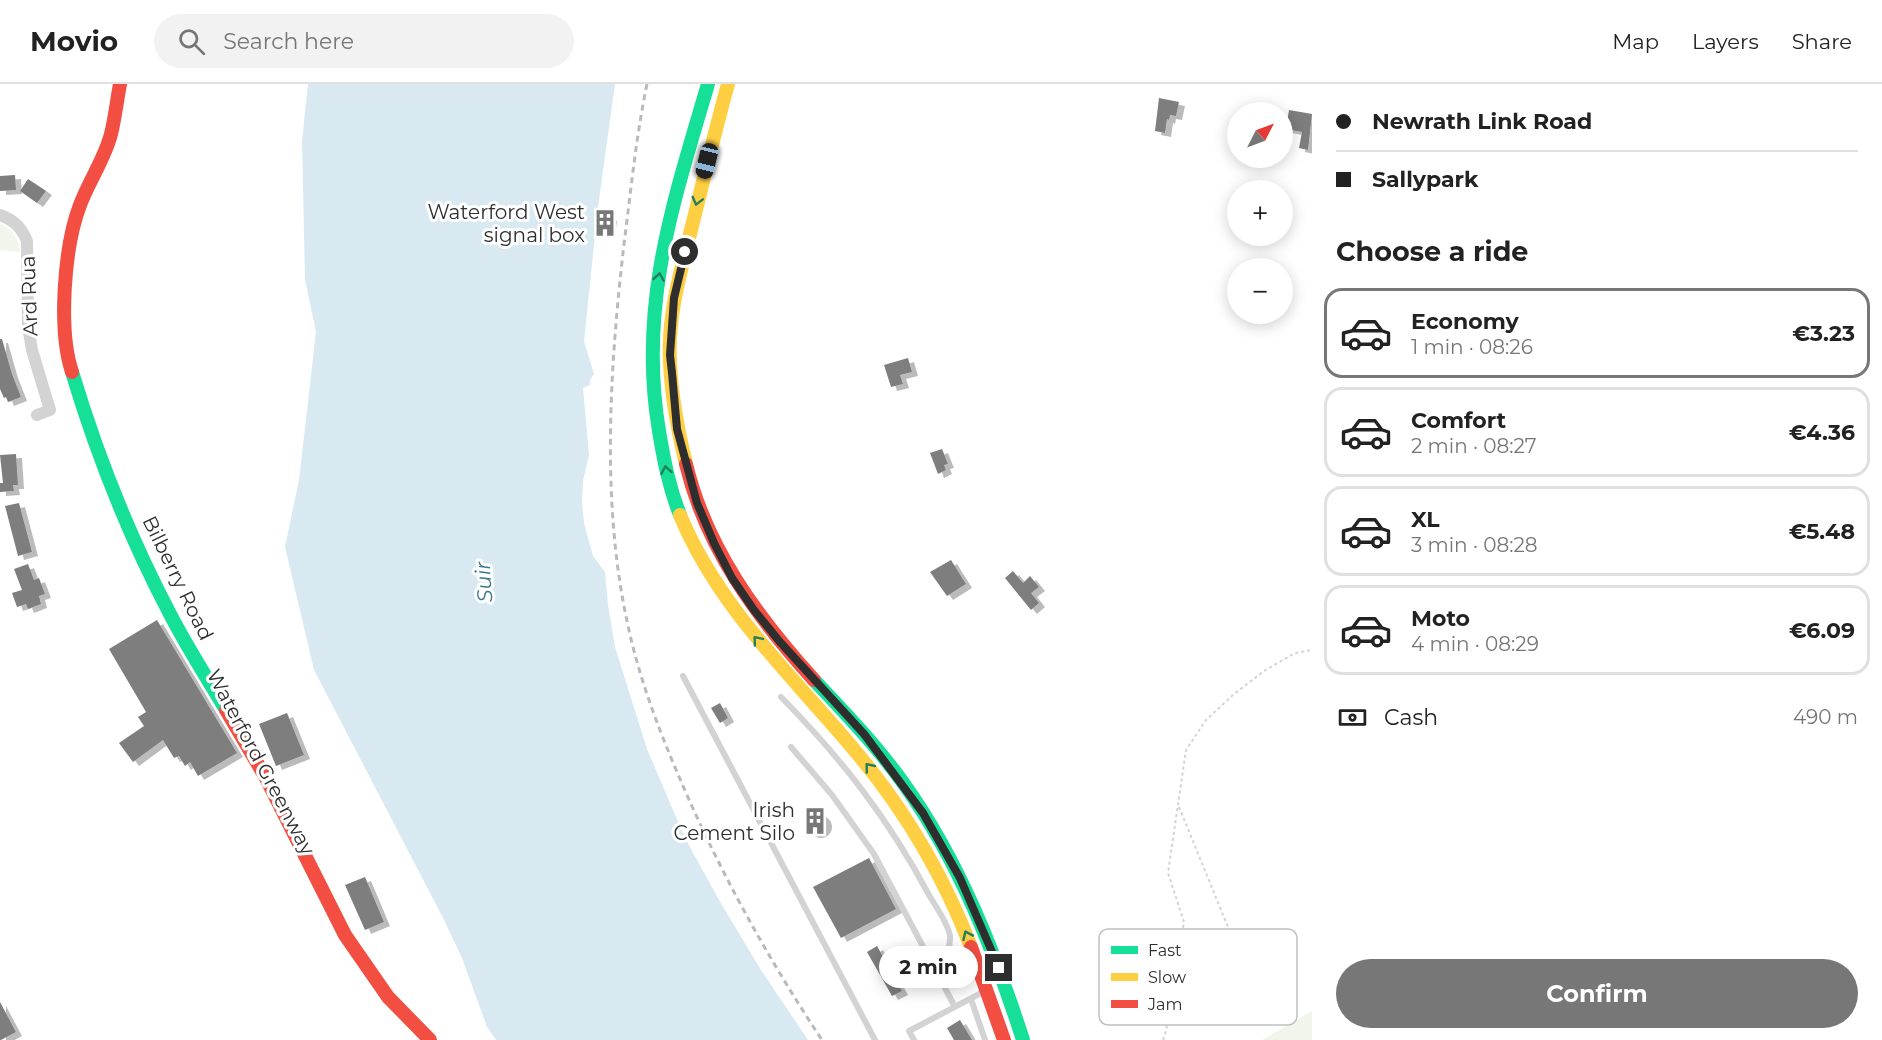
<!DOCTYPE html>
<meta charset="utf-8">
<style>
:root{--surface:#fff;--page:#f2f2f2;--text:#222;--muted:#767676;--line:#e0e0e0;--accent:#777}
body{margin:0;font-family:Montserrat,sans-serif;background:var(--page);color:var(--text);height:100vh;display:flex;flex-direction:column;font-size:22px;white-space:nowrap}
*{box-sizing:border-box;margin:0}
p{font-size:20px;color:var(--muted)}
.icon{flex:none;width:33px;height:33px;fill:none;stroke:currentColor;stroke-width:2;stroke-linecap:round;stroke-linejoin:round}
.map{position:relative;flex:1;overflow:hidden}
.panel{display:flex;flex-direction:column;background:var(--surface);width:570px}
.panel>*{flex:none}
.banner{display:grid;align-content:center;height:132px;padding:0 24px;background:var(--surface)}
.needle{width:39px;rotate:48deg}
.fabs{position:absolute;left:1227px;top:18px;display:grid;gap:12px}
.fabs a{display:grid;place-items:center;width:66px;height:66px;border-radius:50%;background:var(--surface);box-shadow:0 3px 15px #0003;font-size:30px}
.end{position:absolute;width:27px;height:27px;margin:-14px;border:8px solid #2e2e2e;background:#fff;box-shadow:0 0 0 3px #fff}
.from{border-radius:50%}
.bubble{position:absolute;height:42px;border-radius:21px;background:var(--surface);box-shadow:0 3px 15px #0003;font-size:20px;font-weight:700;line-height:42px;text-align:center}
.car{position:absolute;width:18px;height:36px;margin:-18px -9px;border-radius:8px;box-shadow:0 0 4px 2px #0007;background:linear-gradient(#222 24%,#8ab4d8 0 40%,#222 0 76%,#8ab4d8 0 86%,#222 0)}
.banner b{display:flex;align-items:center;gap:21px;height:57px;font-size:22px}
.banner b+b{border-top:2px solid var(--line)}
.banner i{width:15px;height:15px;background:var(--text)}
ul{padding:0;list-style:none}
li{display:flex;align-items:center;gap:18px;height:90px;margin:0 12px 9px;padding:0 12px;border:3px solid var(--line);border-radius:18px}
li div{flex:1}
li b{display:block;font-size:22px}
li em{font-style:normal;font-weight:700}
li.current{border-color:var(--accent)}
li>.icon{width:54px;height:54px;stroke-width:1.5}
h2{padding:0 24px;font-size:27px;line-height:72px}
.pay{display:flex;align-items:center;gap:15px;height:66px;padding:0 24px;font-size:22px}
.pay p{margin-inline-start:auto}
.action{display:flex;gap:12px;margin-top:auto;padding:12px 24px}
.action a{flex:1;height:69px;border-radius:36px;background:var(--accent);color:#fff;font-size:24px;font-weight:700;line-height:69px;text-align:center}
header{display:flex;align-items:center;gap:36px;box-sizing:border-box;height:84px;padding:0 30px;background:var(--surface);border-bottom:2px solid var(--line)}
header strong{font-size:28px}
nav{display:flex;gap:33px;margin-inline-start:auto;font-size:21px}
.search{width:420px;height:54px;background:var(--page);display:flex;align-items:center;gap:15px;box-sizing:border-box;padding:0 21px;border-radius:33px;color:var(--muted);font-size:22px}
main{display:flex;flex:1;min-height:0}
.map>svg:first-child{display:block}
.green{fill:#f1f5eb}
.water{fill:#d8e9f2}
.building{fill:#7e7e7e;filter:url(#shadow)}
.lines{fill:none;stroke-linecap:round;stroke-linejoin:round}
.path{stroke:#d3d3d3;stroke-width:2;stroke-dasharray:3 3;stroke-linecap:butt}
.lane{stroke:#d3d3d3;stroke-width:6}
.street{stroke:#d3d3d3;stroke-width:12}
.fast{stroke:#16e098;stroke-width:14}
.slow{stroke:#ffcf43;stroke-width:14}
.jam{stroke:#f24e42;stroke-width:14}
.rail{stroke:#bababa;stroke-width:3;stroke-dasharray:6 4.5;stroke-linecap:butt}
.oneway{stroke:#237e5e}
.route{stroke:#2e2e2e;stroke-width:8}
.labels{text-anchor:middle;stroke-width:6;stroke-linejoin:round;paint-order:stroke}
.poi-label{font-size:20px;fill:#2e2e2e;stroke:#fff;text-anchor:end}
.street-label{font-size:20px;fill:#2e2e2e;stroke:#fff}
.water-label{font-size:21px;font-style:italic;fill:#397693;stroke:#fff}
.key{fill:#fff;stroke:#c0c0c0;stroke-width:1.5}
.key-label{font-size:16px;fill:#2e2e2e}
</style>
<header>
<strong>Movio</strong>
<div class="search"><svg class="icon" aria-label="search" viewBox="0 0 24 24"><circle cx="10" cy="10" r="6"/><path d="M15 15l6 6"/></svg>Search here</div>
<nav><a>Map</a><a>Layers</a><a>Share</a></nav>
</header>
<main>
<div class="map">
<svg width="1312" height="956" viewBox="0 0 1312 956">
<defs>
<filter id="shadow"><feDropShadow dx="6" dy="4" stdDeviation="0" flood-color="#0004"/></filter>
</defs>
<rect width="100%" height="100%" fill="#fff"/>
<path class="green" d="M0 140C13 146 19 155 20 168L0 166Z
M1312 927V956H1262Z"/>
<path class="water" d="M308 0H615L598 123 584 257 594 290 590 296V301L583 304 589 371 583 397 582 418 584 439 593 472 605 488 608 521 615 563 647 665 685 754 719 816 761 886 808 956H496L487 943 462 874 442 832 314 586 285 463 299 396 316 248 305 195 302 57Z"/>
<path class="building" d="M1159 14 1179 18 1176 32 1170 31 1169 36 1167 35 1165 49 1155 47Z
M1289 26 1312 30 1308 66 1299 64 1302 48 1286 45Z
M15 91 16 106 0 107V92Z
M28 95 46 107 37 119 20 107Z
M601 131 611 133 609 147 599 145Z
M0 255H2L12 290 21 313 8 318 6 313 4 314 0 305Z
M908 274 912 288 900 291 903 300 891 303 884 281Z
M942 365 948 380 944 381 946 386 938 390 930 369Z
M16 370 18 401H13L14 407 0 408V399H3L0 371Z
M19 419 32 468 18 472 5 422Z
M951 476 966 500 947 512 930 488Z
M28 480 34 496 39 494 45 510 39 512 41 520 28 525 26 520 17 523 12 509 22 506 14 485Z
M1013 487 1023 499 1030 492 1039 503 1031 509 1039 519 1031 526 1005 494Z
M157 536 237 669 198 692 190 678 185 682 179 672 174 674 163 656 133 678 119 659 144 642 138 633 146 628 109 565Z
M720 619 728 634 720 639 711 624Z
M287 629 304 671 276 682 259 640Z
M804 739a11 11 0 1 1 22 0a11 11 0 1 1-22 0Z
M869 774 896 825 841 854 813 803Z
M365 793 384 838 365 846 345 801Z
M877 862 902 907 892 912 867 868Z
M0 918 16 948 1 956H0Z
M960 936 972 956H954L947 944Z"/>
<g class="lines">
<path class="path" d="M1179 723 1257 914 1274 937
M1163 956 1166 947 1184 838 1168 789 1186 666 1206 636 1234 610 1264 587 1295 569 1312 566"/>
<path class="lane" d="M683 592 875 956
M781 613C842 675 888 734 929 811 936 823 948 839 950 852 951 864 943 880 939 891
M791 663 832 711 874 770 955 923
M971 915 985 956
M914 956 909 947 985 907"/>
<path class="street" d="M0 131C14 136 21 143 27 157L28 242 32 266 50 326 37 331"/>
<path class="fast" d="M72 288C97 371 130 454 170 530 187 563 207 594 226 626
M680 431C669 403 664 377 659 347 638 222 673 119 708 0
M814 596C845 629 877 662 904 700 959 777 994 866 1023 956"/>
<path class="slow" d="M686 380C676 339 668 296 670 254 672 215 683 179 692 142 704 94 715 47 728 0
M680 431C719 525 792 591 856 668 905 726 944 793 971 863"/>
<path class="jam" d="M72 288C58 246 64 163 80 121 89 97 105 74 111 50 115 34 117 16 120 0
M686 380C706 464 757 533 814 596
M226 626 266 694 345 851 388 913 430 956
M971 863 1004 956"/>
<path class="rail" d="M647 0C636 53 631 106 624 160 610 282 601 416 627 537 638 591 658 644 680 695 719 786 767 873 822 956"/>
</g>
<defs><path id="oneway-chevron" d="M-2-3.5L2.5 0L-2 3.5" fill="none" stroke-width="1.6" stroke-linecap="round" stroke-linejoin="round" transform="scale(1.5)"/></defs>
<g class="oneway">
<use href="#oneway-chevron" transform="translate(697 117) rotate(104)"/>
<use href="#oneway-chevron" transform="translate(659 193) rotate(-81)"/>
<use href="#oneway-chevron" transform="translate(666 386) rotate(-100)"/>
<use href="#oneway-chevron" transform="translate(757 556) rotate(-130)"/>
<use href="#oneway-chevron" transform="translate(869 683) rotate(-129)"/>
<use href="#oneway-chevron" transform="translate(967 851) rotate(-114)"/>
</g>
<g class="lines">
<path class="route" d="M685 168 674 214 670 271 672 289 677 345 697 419 714 459 732 494 754 526 780 558 864 650 923 729 960 794 999 884"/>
</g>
<defs>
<symbol id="building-bare" viewBox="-9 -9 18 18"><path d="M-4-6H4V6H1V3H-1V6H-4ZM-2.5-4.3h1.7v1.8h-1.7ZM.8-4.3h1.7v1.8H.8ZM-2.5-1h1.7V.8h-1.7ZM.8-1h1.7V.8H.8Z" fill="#777" stroke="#fff" stroke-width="2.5" paint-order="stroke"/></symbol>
</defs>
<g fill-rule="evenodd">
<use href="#building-bare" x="586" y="120" width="38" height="38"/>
<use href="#building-bare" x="796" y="718" width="38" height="38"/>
</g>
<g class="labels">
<g class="poi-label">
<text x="585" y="135">Waterford West<tspan x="585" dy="23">signal box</tspan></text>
<text x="795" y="733">Irish<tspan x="795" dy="23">Cement Silo</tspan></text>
</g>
<g class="street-label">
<text transform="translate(29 212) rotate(-92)" y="7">Ard Rua</text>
<text transform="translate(178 494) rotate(64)" y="7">Bilberry Road</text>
<text transform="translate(261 678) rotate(62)" y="7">Waterford Greenway</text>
</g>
<g class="water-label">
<text transform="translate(484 498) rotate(-94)" y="7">Suir</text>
</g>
</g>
<rect x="1099" y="845" width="198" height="96" rx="9" class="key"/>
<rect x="1111" y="862" width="27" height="8" fill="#16e098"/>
<rect x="1111" y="889" width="27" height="8" fill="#ffcf43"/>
<rect x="1111" y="916" width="27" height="8" fill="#f24e42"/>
<g class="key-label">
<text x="1148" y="872">Fast</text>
<text x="1148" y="899">Slow</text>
<text x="1148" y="926">Jam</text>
</g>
</svg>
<div class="fabs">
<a><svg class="needle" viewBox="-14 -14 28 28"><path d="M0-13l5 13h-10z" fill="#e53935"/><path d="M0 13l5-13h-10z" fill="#767676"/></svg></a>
<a>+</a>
<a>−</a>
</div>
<i class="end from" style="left:685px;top:168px"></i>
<i class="end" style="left:999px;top:884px"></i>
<div class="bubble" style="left:879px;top:862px;width:99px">2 min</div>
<i class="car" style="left:707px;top:77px;rotate:194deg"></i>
</div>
<section class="panel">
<div class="banner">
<b><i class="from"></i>Newrath Link Road</b>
<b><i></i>Sallypark</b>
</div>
<h2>Choose a ride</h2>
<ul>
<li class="current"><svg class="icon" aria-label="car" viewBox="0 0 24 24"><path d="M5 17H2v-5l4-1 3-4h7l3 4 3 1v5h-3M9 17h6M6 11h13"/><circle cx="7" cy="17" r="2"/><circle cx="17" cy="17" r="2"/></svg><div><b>Economy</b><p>1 min · 08:26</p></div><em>€3.23</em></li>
<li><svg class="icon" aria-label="car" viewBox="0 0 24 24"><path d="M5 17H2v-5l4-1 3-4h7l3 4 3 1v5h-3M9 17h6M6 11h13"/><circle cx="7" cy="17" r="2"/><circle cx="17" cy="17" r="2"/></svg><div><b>Comfort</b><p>2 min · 08:27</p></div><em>€4.36</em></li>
<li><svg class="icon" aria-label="car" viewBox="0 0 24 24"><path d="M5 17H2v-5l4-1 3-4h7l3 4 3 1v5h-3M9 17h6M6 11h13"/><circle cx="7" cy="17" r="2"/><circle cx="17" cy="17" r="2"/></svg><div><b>XL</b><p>3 min · 08:28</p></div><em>€5.48</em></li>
<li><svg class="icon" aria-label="car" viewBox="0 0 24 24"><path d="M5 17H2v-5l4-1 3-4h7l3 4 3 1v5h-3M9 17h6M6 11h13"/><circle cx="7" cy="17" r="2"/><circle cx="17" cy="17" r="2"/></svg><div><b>Moto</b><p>4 min · 08:29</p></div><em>€6.09</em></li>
</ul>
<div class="pay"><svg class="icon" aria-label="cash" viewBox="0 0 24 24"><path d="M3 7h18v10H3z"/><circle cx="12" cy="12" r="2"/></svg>Cash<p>490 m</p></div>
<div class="action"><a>Confirm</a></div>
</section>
</main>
